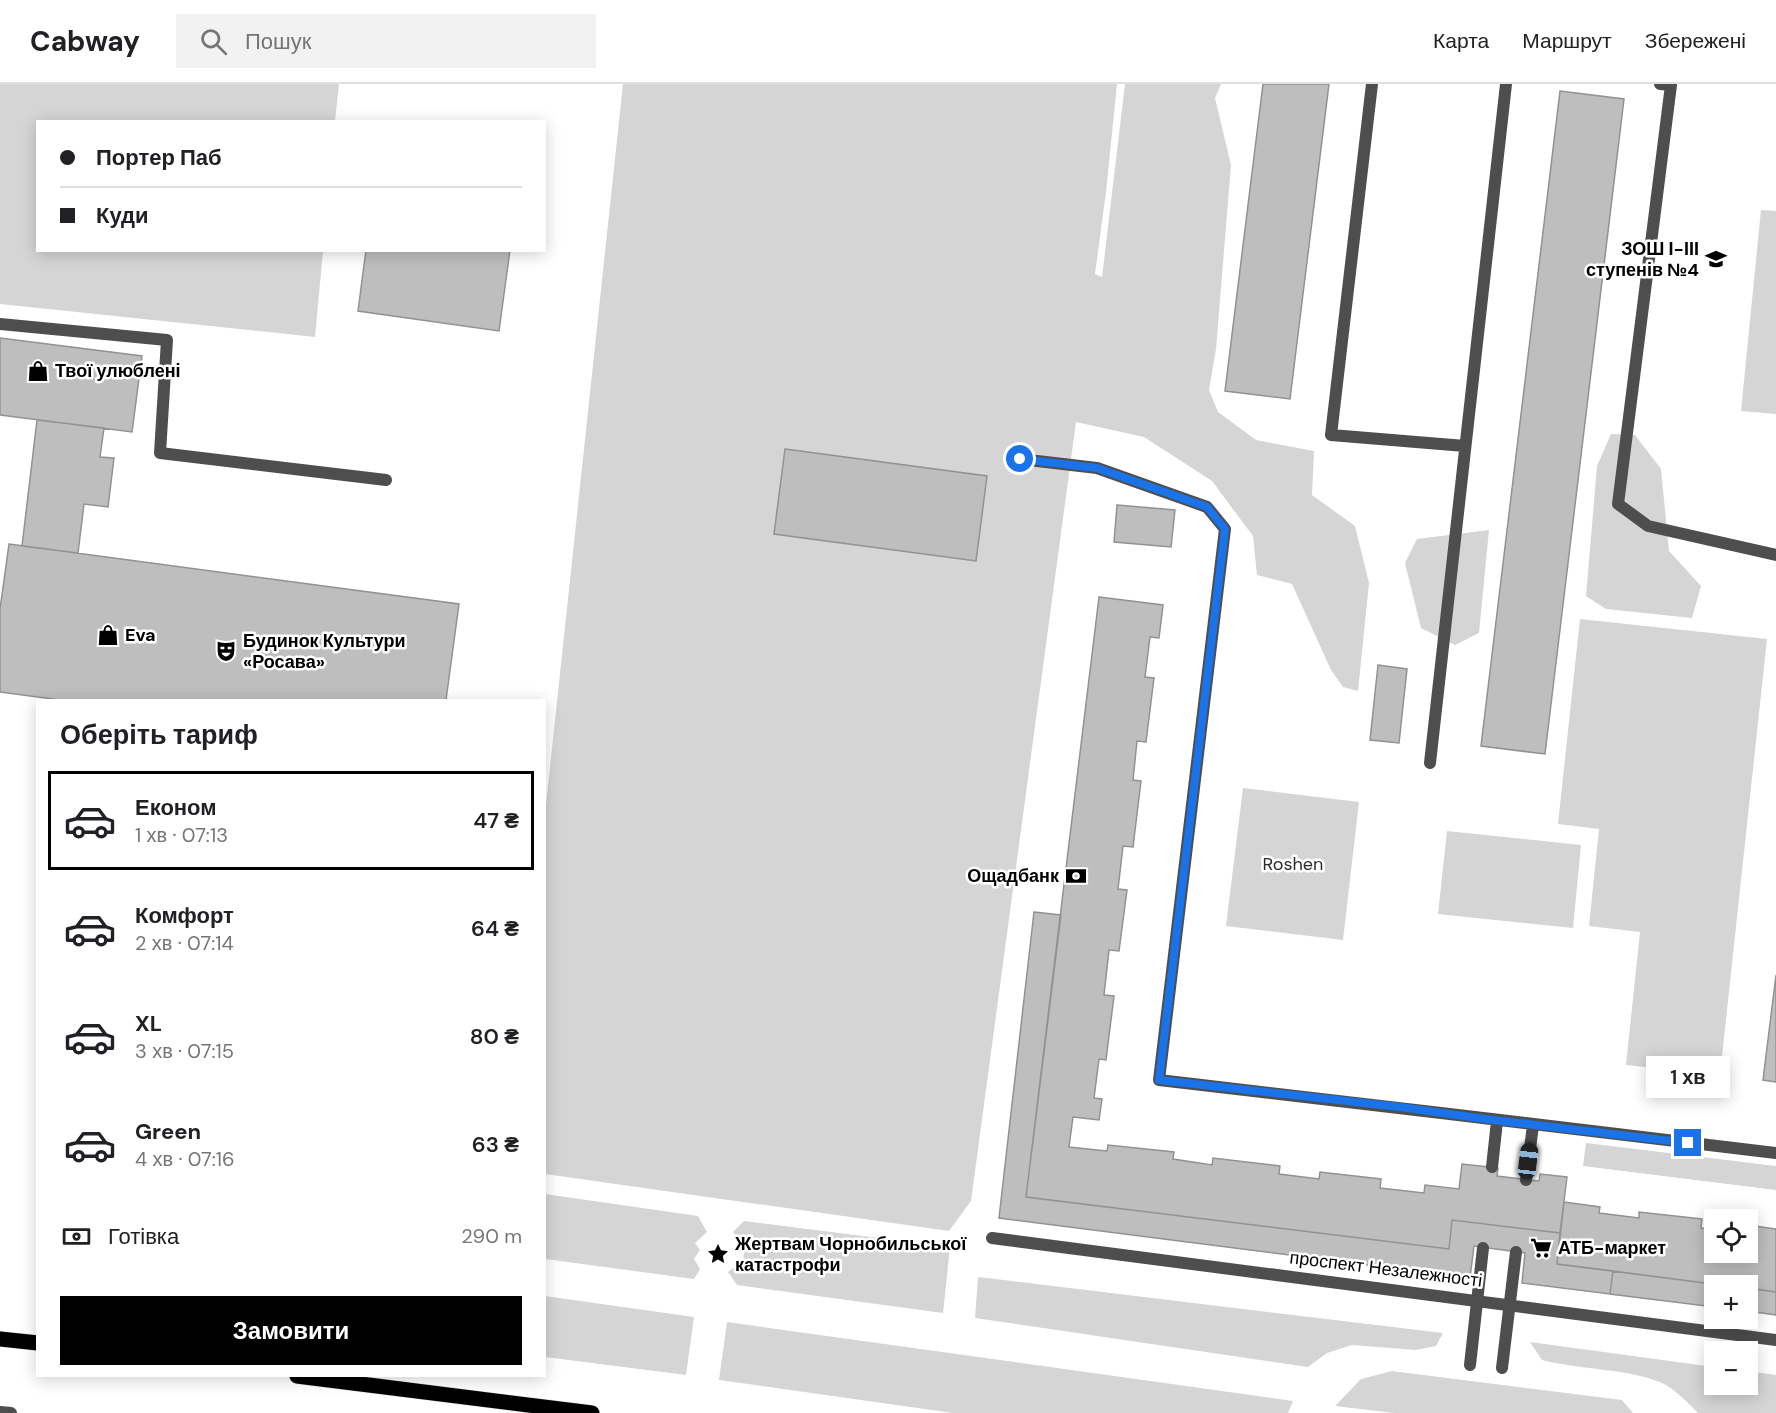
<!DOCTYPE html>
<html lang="uk">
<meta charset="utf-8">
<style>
:root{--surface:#fff;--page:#f2f2f2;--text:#202124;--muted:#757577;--line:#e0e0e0;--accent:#000}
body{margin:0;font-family:"DM Sans",sans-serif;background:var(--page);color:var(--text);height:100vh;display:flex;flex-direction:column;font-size:22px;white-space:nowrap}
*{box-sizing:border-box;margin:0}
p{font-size:20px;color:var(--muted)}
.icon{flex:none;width:33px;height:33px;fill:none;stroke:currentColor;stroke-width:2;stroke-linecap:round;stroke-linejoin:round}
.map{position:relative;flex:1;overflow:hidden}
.drawer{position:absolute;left:36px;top:615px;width:510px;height:678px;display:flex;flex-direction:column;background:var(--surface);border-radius:0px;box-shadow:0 3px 15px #0003}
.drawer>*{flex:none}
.hud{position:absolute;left:36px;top:36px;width:510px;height:132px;border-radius:0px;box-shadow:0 3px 15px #0003;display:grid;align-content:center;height:132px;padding:0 24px;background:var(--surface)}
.tools{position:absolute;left:1704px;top:1125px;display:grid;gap:12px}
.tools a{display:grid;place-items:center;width:54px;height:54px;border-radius:0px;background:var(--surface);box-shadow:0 3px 15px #0003;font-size:30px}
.end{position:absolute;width:27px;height:27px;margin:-14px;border:8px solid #1a73e8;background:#fff;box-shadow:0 0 0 3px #fff}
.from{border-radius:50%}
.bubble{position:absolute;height:42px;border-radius:0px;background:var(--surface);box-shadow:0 3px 15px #0003;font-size:20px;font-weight:600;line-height:42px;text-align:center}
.car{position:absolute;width:18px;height:36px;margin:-18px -9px;border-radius:8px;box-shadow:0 0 4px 2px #0007;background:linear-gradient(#222 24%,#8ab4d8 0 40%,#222 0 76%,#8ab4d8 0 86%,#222 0)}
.hud b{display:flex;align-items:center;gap:21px;height:57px;font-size:22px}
.hud b+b{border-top:2px solid var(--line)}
.hud i{width:15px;height:15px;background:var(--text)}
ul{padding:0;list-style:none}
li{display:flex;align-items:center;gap:18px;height:99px;margin:0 12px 9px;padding:0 12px;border:3px solid transparent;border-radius:0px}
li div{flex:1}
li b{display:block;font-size:22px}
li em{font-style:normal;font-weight:600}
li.selected{border-color:var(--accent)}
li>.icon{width:54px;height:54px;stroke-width:1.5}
h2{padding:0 24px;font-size:27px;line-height:72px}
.pay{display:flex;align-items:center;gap:15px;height:66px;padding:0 24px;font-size:22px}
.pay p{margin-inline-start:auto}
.button{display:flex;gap:12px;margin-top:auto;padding:12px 24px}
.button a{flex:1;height:69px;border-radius:0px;background:var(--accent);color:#fff;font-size:24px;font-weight:600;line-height:69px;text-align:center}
header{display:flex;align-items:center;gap:36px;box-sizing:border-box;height:84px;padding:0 30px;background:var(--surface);border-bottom:2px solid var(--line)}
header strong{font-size:28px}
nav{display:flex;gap:33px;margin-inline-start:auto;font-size:21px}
.search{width:420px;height:54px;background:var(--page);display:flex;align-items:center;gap:15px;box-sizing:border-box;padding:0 21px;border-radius:0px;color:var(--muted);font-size:22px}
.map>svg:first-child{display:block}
.green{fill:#d5d5d5}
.building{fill:#bebebe;stroke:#929292;stroke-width:1.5}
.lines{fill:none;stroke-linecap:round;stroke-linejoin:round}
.primary-casing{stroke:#dbdbdb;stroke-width:16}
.service{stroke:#4e4e4e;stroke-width:12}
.pedestrian{stroke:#4e4e4e;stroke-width:12}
.primary{stroke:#000;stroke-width:15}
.route{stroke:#1a73e8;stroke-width:8}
.labels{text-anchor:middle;stroke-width:5;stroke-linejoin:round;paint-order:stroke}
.poi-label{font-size:18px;font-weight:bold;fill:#000;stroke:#fff;text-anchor:start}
.park-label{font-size:18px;fill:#2c2c2c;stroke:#fff}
.street-label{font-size:18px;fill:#000;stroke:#fff}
</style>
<header>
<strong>Cabway</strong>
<div class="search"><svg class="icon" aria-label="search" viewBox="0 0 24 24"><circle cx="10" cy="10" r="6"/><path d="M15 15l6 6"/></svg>Пошук</div>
<nav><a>Карта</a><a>Маршрут</a><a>Збережені</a></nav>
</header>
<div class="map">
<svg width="1776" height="1329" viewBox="0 0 1776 1329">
<rect width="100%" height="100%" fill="#fff"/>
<path class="green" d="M0 0H339L335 37 38 38V166L323 167 315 253 0 220Z
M623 0H1117L1106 108 1095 190 1102 193 1125 0H1221L1215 14 1231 81 1216 265 1209 306 1218 328 1256 356 1314 367 1312 411 1355 442 1369 499 1358 607 1343 603 1331 586 1292 500 1257 491 1253 452 1212 397 1144 353 1076 338 971 1117 949 1147 545 1090V730Z
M1761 126 1776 127V330L1741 327Z
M1611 350 1635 351 1661 385 1669 467 1701 502 1692 534 1606 525 1586 512 1597 382Z
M1489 446 1479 549 1455 561 1421 544 1405 479 1417 455Z
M1580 535 1767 555 1720 991 1626 981 1640 848 1589 842 1599 745 1558 740Z
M1243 704 1359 718 1343 856 1226 842Z
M1447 747 1581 761 1573 844 1438 830Z
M1586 1059 1776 1082V1106L1583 1082Z
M545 1110 698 1132 707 1148 695 1159 700 1166 694 1175 700 1185 694 1195 545 1175Z
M744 1137 950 1163 943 1229 737 1201 728 1188 743 1177 745 1163 733 1148Z
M978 1193 1443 1249 1436 1262 1416 1266 1352 1261 1327 1269 1308 1283 975 1234Z
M545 1212 694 1233 686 1291 545 1273Z
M727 1238 1293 1317 1288 1329H953L719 1296Z
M1530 1258 1714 1283V1300H1748V1287L1776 1291V1329H1698C1687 1318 1676 1306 1662 1299 1627 1284 1580 1286 1542 1276Z
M1392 1287 1622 1316 1633 1329H1394L1335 1322 1361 1295Z"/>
<path class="building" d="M1263 0H1329L1290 315 1225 307Z
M1560 7 1624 15 1545 670 1481 662Z
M366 166H510L499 247 358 227Z
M0 254 142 272 132 348 0 331Z
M37 336 104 344 100 373 114 374 108 423 84 420 78 469 22 462Z
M785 365 987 392 976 477 774 450Z
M1117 421 1175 426 1171 463 1114 458Z
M9 460 459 520 446 616H60L0 608V525Z
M1099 513 1163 521 1159 554 1150 553 1145 593 1154 594 1146 658 1137 657 1133 696 1141 697 1133 763 1123 762 1118 805 1127 806 1119 867 1109 866 1104 911 1114 912 1106 976 1099 975 1094 1014 1102 1015 1099 1036 1073 1033 1069 1063 1107 1067 1108 1061 1174 1068 1173 1075 1212 1081 1213 1074 1280 1082 1279 1090 1319 1095 1320 1088 1381 1095 1380 1104 1424 1109 1425 1101 1459 1105 1462 1080 1498 1084 1497 1092 1539 1097 1540 1090 1567 1093 1560 1149 1452 1136 1449 1165 1026 1113Z
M1378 581 1407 585 1399 659 1370 656Z
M1034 828 1061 831 1026 1113 1449 1165 1452 1136 1560 1149 1557 1180 1613 1187 1610 1210 1522 1199 1525 1169 1474 1162 1470 1194 999 1134Z
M1776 891V998L1763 996Z
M1564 1118 1600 1123 1599 1129 1639 1134V1128L1702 1135 1701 1144 1714 1145V1168H1748V1141L1776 1145V1208L1748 1204V1202H1728L1557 1180Z
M1613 1187 1728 1202H1714V1223L1610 1210Z
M1748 1204 1776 1208V1231L1748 1227Z"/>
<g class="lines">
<defs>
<path id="primary" d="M0 1255 38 1259
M297 1292 592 1329"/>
</defs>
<use href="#primary" class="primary-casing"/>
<path class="service" d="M1372 0 1331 351 1465 362
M1660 0 1671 1 1618 420 1648 442 1776 471
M0 240 167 256 160 369 386 396
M1020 375 1097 384 1207 423 1225 445 1159 996C1365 1019 1570 1045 1776 1069
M1430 679 1506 0
M1492 1083 1497 1037
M1526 1096 1533 1041
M1470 1281 1483 1164
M1502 1284 1516 1168
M0 1328 11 1329"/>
<path class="pedestrian" d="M992 1154 1776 1256"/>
<use href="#primary" class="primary"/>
</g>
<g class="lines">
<path class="route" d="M1020 375 1097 384 1207 423 1225 445 1159 996 1400 1023 1485 1035 1688 1059"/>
</g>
<defs>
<symbol id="school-bare" viewBox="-9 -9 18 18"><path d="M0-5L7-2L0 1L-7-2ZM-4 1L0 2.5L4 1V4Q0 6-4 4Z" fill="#000" stroke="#fff" stroke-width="2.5" paint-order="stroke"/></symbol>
<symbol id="shop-bare" viewBox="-9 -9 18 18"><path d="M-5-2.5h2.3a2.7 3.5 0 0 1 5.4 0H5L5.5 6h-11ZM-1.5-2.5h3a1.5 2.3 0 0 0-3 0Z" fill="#000" stroke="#fff" stroke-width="2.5" paint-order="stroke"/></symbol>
<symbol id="theatre-bare" viewBox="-9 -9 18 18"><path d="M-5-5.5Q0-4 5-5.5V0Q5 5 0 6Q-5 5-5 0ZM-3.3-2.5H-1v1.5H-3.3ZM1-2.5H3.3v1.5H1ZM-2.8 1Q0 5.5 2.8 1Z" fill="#000" stroke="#fff" stroke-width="2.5" paint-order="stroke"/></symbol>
<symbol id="bank-bare" viewBox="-9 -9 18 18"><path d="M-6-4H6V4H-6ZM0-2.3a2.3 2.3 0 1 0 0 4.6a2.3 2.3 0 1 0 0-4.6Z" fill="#000" stroke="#fff" stroke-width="2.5" paint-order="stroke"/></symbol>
<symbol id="supermarket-bare" viewBox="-9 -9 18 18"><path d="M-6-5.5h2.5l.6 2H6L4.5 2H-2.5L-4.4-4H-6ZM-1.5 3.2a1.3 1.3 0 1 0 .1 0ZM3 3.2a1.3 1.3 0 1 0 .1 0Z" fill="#000" stroke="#fff" stroke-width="2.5" paint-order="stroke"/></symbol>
<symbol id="sight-bare" viewBox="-9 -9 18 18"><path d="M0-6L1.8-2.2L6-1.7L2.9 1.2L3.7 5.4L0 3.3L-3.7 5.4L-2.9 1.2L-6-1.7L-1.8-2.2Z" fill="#000" stroke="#fff" stroke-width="2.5" paint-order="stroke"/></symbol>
</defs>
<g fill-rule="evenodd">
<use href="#school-bare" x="1701" y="160" width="30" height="30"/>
<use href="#shop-bare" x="23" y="272" width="30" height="30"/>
<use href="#shop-bare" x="93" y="536" width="30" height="30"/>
<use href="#theatre-bare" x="211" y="552" width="30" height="30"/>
<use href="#bank-bare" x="1061" y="777" width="30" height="30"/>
<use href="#supermarket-bare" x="1526" y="1149" width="30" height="30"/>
<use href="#sight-bare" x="703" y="1155" width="30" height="30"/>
</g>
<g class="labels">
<g class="poi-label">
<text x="1699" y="171" text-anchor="end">ЗОШ І-ІІІ<tspan x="1699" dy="21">ступенів №4</tspan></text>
<text x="55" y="293">Твої улюблені</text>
<text x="125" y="557">Eva</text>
<text x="243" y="563">Будинок Культури<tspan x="243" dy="21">«Росава»</tspan></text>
<text x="1059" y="798" text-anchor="end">Ощадбанк</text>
<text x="735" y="1166">Жертвам Чорнобильської<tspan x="735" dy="21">катастрофи</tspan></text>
<text x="1558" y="1170">АТБ-маркет</text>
</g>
<g class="park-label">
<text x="1293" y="786">Roshen</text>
</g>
<g class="street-label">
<text transform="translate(1386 1185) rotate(7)" y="6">проспект Незалежності</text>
</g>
</g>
</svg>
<div class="tools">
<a><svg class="icon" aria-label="locate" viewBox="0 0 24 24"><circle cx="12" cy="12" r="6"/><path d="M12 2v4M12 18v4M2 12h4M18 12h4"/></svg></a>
<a>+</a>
<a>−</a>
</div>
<i class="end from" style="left:1020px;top:375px"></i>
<i class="end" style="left:1688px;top:1059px"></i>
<div class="bubble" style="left:1646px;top:972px;width:84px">1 хв</div>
<i class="car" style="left:1528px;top:1077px;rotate:7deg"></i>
<div class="hud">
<b><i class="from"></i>Портер Паб</b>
<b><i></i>Куди</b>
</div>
<section class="drawer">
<h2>Оберіть тариф</h2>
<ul>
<li class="selected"><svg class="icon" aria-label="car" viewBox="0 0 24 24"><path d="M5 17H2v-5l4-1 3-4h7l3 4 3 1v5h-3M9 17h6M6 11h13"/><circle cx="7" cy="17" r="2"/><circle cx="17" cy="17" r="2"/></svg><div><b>Економ</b><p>1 хв · 07:13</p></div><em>47 ₴</em></li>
<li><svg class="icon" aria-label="car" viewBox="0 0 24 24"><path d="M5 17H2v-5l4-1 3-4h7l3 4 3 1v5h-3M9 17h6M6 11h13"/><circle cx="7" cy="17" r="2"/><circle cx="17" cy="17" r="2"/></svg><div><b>Комфорт</b><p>2 хв · 07:14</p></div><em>64 ₴</em></li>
<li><svg class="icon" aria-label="car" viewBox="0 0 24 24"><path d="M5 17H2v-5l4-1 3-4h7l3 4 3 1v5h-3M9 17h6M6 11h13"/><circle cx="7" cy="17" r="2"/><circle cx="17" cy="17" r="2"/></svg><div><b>XL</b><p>3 хв · 07:15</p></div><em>80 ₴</em></li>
<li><svg class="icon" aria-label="car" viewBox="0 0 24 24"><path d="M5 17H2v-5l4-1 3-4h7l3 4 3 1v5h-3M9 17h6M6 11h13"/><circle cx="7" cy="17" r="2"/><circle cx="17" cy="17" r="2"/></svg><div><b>Green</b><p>4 хв · 07:16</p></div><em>63 ₴</em></li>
</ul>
<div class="pay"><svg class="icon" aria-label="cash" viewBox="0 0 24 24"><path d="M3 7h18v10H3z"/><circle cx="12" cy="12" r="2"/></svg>Готівка<p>290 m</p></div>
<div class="button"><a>Замовити</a></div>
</section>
</div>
